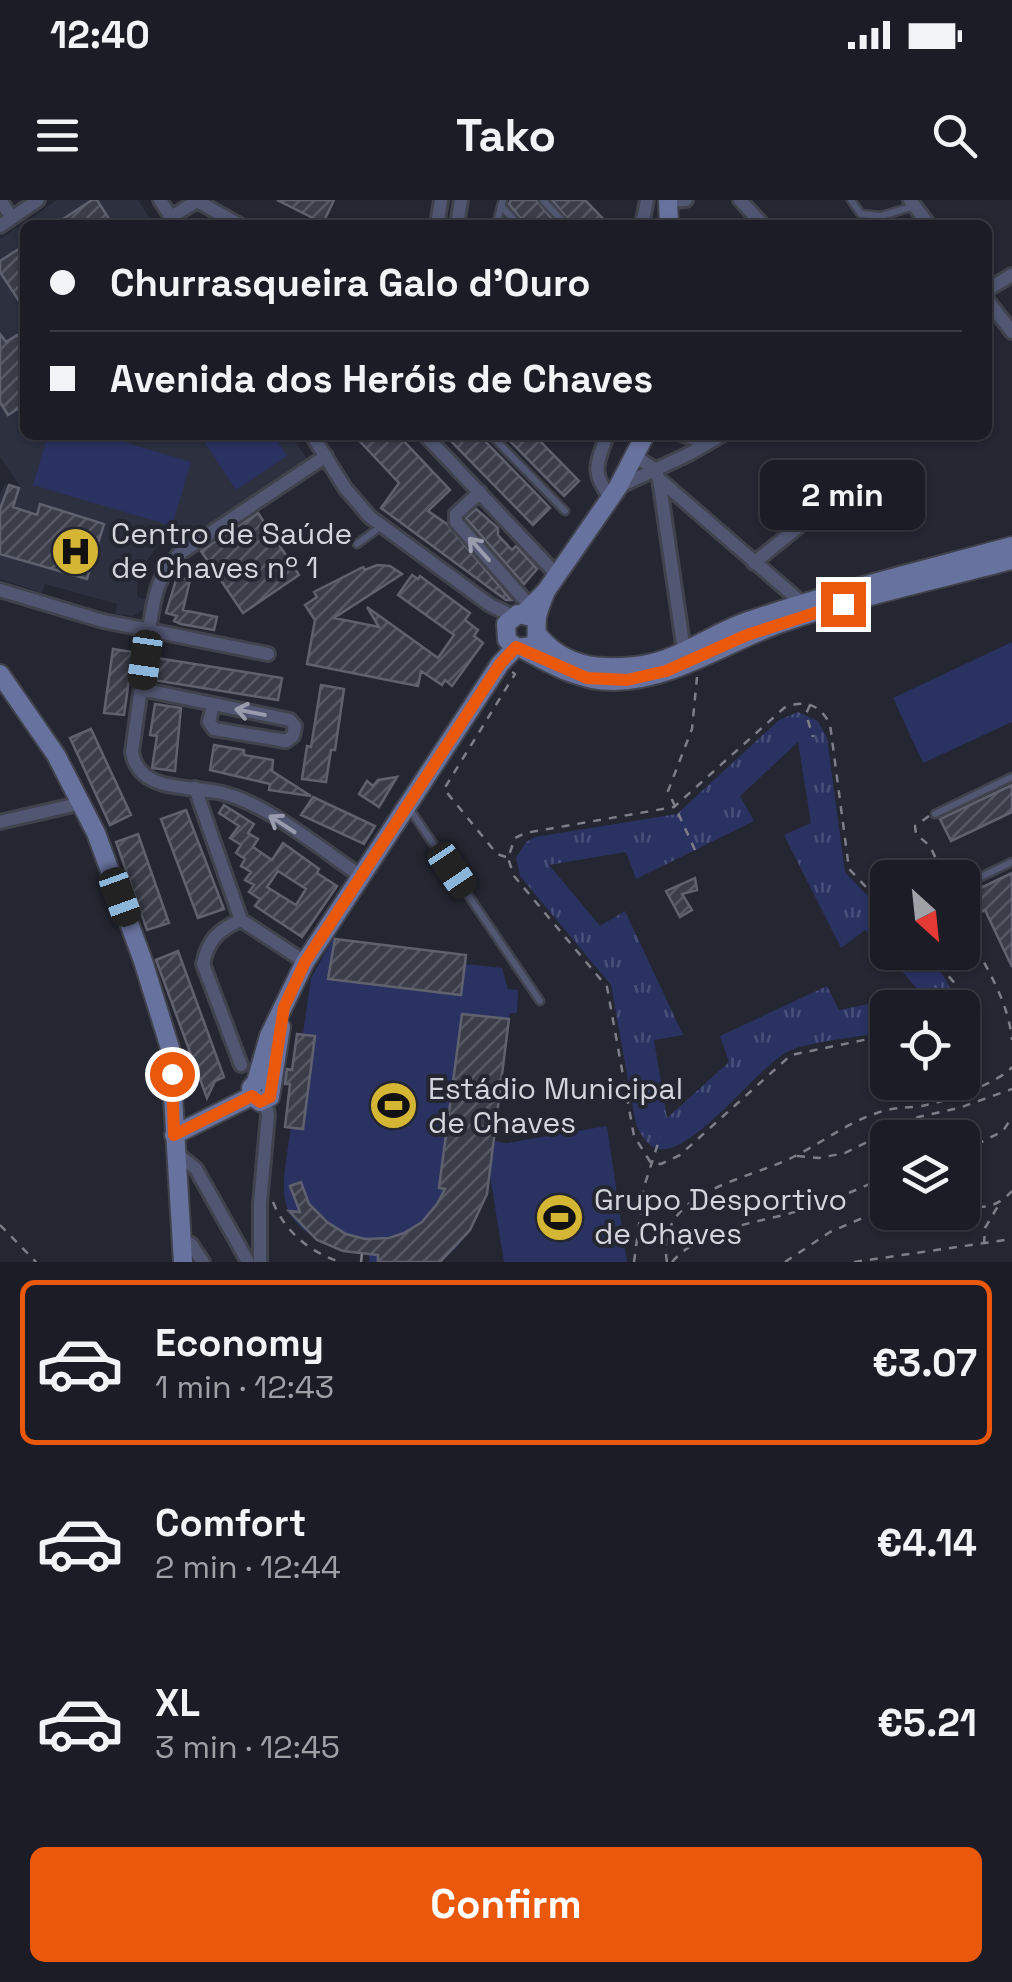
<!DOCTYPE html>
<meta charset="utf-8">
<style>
:root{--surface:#1b1c25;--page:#282932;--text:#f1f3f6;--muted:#a0a1a7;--line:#393a42;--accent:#ea580c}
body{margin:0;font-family:"Space Grotesk",sans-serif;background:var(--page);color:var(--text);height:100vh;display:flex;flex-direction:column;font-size:38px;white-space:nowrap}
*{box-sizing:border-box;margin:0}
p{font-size:32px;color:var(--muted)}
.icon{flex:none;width:55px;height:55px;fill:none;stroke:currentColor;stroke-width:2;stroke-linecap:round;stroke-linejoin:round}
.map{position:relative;height:1062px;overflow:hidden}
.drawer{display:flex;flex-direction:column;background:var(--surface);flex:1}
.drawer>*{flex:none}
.hud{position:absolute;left:20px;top:20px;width:972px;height:220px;border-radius:15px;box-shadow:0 2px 8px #0004,0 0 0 2px var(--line);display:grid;align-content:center;height:220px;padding:0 30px;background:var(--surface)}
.needle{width:65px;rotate:153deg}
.fabs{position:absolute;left:870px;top:660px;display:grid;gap:20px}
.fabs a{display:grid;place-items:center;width:110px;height:110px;border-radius:15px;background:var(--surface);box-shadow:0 2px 8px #0004,0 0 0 2px var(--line);font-size:50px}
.end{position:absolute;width:45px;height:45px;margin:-22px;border:12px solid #ea580c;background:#fff;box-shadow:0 0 0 5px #fff}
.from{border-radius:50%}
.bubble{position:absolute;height:70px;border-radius:15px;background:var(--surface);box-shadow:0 2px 8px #0004,0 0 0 2px var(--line);font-size:32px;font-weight:700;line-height:70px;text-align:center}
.car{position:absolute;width:30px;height:60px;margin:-30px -15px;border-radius:12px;box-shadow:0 0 8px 2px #0007;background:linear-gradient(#222 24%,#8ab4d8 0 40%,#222 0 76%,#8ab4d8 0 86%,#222 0)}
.hud b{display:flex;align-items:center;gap:35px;height:95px;font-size:38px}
.hud b+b{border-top:2px solid var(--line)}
.hud i{width:25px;height:25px;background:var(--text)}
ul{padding:18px 0 0;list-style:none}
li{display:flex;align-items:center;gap:30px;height:165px;margin:0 20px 15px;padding:0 10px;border:5px solid transparent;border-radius:15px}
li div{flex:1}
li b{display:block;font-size:38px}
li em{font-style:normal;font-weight:700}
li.active{border-color:var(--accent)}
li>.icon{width:90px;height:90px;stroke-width:1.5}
.button{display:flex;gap:20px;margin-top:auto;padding:20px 30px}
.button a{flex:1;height:115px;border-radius:15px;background:var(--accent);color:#fff;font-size:40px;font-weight:700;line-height:115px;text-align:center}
.status{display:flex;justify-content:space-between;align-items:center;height:70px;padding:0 50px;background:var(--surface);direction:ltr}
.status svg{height:28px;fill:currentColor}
header{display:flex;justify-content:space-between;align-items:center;height:130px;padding:0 30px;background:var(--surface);font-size:45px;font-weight:700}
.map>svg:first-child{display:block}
.built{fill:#2c303f}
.grass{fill:url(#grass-tufts);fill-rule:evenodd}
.pitch{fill:#2a3262}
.building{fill:url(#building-hatch);stroke:#5f626e;stroke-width:2.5;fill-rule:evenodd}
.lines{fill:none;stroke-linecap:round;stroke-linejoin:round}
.lane-casing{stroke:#40424c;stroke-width:11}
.street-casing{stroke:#40424c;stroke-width:18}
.secondary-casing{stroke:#40424c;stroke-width:22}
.path{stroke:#7d7e87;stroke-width:2.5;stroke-dasharray:8 8;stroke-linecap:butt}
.lane{stroke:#515773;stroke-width:6}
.street{stroke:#515773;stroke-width:12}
.secondary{stroke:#68729e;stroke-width:18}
.oneway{stroke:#999cad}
.route{stroke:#ea580c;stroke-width:12}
.labels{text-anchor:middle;stroke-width:8;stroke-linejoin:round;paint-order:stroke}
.poi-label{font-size:30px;fill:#d4d5dc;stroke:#242631;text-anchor:start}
</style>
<div class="status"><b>12:40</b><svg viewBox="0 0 49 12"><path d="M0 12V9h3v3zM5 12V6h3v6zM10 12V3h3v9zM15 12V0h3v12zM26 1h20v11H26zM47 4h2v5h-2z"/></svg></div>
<header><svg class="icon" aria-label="menu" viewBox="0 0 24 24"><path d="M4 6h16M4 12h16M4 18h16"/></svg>Tako<svg class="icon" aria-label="search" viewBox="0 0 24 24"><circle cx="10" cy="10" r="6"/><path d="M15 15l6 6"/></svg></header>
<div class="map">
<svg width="1012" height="1062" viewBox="0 0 1012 1062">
<defs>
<pattern id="grass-tufts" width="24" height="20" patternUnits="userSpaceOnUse" patternTransform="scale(2.5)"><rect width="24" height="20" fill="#2a3262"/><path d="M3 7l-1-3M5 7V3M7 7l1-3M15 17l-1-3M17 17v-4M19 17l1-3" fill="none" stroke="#484f78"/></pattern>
<pattern id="building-hatch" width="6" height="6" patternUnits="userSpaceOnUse" patternTransform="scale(2.5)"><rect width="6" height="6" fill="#3b3e49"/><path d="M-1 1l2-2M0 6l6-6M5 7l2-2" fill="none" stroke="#565963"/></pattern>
</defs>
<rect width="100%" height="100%" fill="#242631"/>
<path class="built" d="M57 0H138L154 25H25V235H291L307 259 184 340 171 337 155 349 141 370 137 385V397L148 400 144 409 133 416 115 414 117 404 45 384 42 393 0 379V294L5 284 21 288 0 257V39Z"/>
<path class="grass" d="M798 512 818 521 827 538 845 672 887 716 888 752 922 753C938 769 956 783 949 807L888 808 887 832C864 836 807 842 789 851 758 865 689 962 655 948 646 944 640 933 636 924L611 785 520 676 516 658 526 642 535 637 677 614 779 520ZM798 542 811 623 784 635 841 748 865 730 921 793 839 810 827 786 720 836 729 862 667 918 654 840 683 835 625 711 600 726 549 665 626 652 636 679 754 621 740 596Z"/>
<path class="pitch" d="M48 235H100L191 262 172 326 33 285Z
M200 235H273L287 256 236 290Z
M1012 442V522L923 563 893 498Z
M333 739 466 755V764L502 768 508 789 518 790 517 813H510L493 941 507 943 607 926 627 1062H504L490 976C482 1011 470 1039 440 1062H369V1054C335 1050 287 1034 284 993 283 972 288 949 291 928L285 927 290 885 280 883 282 868 292 869 303 834 311 778Z"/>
<path class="building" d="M92 0H97L113 25H54Z
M277 0H334L323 23Z
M511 0H536L557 25H526L509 4Z
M552 0H585L609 25H573Z
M25 45V110L0 72V61Z
M0 134 6 142 17 135 25 146V204L8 215 0 202Z
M354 235H398L450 290 428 311 447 324 511 400H506L381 308 399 283Z
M445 235H479L550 308 533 325Z
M504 235H534L579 281 564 296Z
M9 285 19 288 13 307 37 315 40 304 104 324 87 379 0 354V309Z
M476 309 498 328V335L512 350 516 346 537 369 524 384 466 318Z
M258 313 299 375 243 413 201 351Z
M377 365 390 366 402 374 334 418 379 427 367 407 438 458 454 435 398 395 412 375 418 379 420 376 470 413 465 420 478 430 474 436 483 443 452 486 445 480 442 485 421 471 418 486 307 464 315 420 305 405 317 397 314 392 363 367 365 370Z
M177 377 190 380 183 410 217 417 214 430 181 424 174 421 177 416 166 413Z
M113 449 133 452 124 515 104 513Z
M157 458 282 478 278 500 153 480Z
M321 485 344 489 335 550H331L326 582 302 579 307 546 311 547Z
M155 504 181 508 175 571 152 568 157 536 150 535Z
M91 529 131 615 110 625 70 538Z
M214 545 244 550V555L273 560 272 571 311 596 269 590 270 584 210 570Z
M397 577 379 607 359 594 367 581 373 586 378 580Z
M1012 585V612L951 641 940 619Z
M313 597 375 626 364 644 301 615Z
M224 605 254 624 248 633 258 639 253 647 272 660 283 643 319 669 317 673 337 686 302 737 255 706 260 699 249 692 254 685 245 680 251 672 241 666 245 659 236 653 241 645 230 638 239 626 219 613ZM278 671 306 689 296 705 267 687Z
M186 610 224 709 198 718 161 619Z
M138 634 169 723 147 730 116 642Z
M1012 673V767L985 710 981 712 972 692Z
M695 678 697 690 682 694 692 710 680 717 666 691Z
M335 739 466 755 461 795 328 779Z
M178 751 224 877 215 881 207 898 156 760Z
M462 814 509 819 487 994 470 1030 440 1062H378V1055L343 1051 317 1040 289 1011 300 1012 290 986 301 982 309 1004 327 1022 346 1034 365 1039 389 1038 404 1033 422 1022 437 1004 445 989 439 988Z
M297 834 315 836 303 929 285 927 290 884H285L287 869 292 870Z"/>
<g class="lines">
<defs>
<path id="lane" d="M543 0 566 25
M851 0 861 14 881 16 915 6
M501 6 519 25
M496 25 503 0
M491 235 565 311
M357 344 380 327
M409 608 540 801
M935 614 1012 577
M968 683 1012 662"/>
<path id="street" d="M0 0 12 18
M160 0 176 25
M740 0 763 25
M910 0 929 25
M668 1 686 0
M171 17 197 1 240 25
M437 25 441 0
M457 25 461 0
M642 25 647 0
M0 26 38 0
M988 89 1012 75
M988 101 1012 132
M312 235 345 288 370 317 490 405 513 416
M425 235 557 375
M607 235C597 264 590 272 611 298
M684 235 700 241 713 239
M636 257 653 268 659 279 802 403
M659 279 684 451
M618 287 689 254 722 235
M480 292 456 314V322L530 406
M754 363 854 281
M0 390 103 421 149 430C154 399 156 377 179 354L326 256
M268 454 149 430 132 552C139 593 189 585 222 593 266 603 322 650 361 676
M141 489 290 520 295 526 293 536 286 541 214 529 209 522 213 504
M195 588 241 720 305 762
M0 622 82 603
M241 865 203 764C208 740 218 730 241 720
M175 952 196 969 248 1062
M181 1040 191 1044 203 1062
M260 1062V1003L268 915 265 901"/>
<path id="secondary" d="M668 0 669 25
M523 414 546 391 618 287 645 235
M538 435C563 466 597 470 635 466 675 463 710 434 748 421 834 392 924 370 1012 346
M516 447 507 440 506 424 518 414 532 417
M521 448C550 464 581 482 615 481 673 480 727 442 781 423 856 397 935 380 1012 360
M0 474 56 555 96 633 143 761 170 848 183 1062
M252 896 260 902 270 897 281 827
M174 935 252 896 251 888 256 882 269 836 305 762 500 464 516 447C543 449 535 435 537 418 538 410 543 399 546 391"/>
</defs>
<use href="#lane" class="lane-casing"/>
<use href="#street" class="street-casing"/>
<use href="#secondary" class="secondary-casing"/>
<path class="path" d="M810 505 806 514 813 537
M929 616 915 626 916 634 930 646 945 678
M695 650 668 591 692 529 697 477
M506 657 497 654 444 589 515 474 512 472
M888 710 849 669 830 524C819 504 805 499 784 508L674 607 525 633 515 638 508 658 514 676 607 787 634 936 651 963 661 964 680 955 791 855 888 835
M962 720C980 759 1008 796 1012 840
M928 752 957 786 958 808
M962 952 1003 931 1012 917
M797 956 819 958 845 953 918 917 959 908 1012 889
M273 1002C285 1032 310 1052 340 1062
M962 1004C984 1010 997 1007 1012 991
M0 1025 36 1062
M984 1044 985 1028 998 1006
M361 1062 362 1053
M634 1062 644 987 660 937
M667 1062C654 990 748 981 795 956 823 942 847 923 877 913 892 907 906 908 922 906 944 902 999 883 1012 867
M672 1062C705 1025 764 1023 808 1008 835 1000 862 987 888 976
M785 1062 830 1032 888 1007
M854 1062 1012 1039"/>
<use href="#lane" class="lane"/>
<use href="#street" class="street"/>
<use href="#secondary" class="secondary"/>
</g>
<defs><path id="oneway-shaft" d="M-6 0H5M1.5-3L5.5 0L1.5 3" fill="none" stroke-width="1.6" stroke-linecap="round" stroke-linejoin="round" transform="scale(2.5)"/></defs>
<g class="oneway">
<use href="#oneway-shaft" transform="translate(479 349) rotate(-132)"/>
<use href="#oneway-shaft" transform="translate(250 512) rotate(-169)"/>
<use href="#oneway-shaft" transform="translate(282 624) rotate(-147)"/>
</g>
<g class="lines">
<path class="route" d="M172 874 174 935 252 896 260 902 270 897 284 807 305 762 500 464 516 447 587 478 627 480 666 471 747 435 843 404"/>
</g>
<defs>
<symbol id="hospital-disc" viewBox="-11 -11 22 22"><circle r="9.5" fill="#d5b534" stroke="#242631"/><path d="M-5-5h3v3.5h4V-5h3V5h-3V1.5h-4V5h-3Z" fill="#111"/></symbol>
<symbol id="stadium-disc" viewBox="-11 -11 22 22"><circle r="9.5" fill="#d5b534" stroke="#242631"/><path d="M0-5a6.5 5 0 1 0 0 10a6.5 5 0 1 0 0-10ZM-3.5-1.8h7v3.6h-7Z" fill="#111"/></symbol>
</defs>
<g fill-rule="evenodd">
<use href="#hospital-disc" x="48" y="324" width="55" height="55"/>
<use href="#stadium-disc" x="366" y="878" width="55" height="55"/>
<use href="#stadium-disc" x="532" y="990" width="55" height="55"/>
</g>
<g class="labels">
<g class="poi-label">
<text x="111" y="344">Centro de Saúde<tspan x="111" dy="34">de Chaves nº 1</tspan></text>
<text x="428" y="899">Estádio Municipal<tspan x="428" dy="34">de Chaves</tspan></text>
<text x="594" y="1010">Grupo Desportivo<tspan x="594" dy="34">de Chaves</tspan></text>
</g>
</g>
</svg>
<div class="fabs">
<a><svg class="needle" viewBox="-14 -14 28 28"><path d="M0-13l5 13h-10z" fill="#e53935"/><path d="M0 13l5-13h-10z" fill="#a0a1a7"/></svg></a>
<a><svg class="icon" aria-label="locate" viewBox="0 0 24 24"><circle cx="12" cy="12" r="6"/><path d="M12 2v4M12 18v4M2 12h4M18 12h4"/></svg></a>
<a><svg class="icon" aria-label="layers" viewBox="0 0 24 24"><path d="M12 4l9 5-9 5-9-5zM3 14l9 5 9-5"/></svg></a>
</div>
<i class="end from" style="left:172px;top:874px"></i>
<i class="end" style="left:843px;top:404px"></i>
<div class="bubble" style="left:760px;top:260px;width:165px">2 min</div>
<i class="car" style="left:145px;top:460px;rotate:188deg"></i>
<i class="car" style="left:452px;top:670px;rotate:146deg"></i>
<i class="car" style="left:120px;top:697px;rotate:160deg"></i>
<div class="hud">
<b><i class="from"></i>Churrasqueira Galo d'Ouro</b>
<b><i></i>Avenida dos Heróis de Chaves</b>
</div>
</div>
<section class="drawer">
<ul>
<li class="active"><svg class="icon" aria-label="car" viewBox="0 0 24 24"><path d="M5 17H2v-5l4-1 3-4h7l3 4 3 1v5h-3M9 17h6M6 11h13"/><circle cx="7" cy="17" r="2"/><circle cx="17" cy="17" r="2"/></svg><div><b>Economy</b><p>1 min · 12:43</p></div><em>€3.07</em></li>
<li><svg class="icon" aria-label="car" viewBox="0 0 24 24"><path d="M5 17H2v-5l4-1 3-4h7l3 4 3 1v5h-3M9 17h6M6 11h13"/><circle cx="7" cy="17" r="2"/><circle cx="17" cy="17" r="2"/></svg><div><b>Comfort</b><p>2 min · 12:44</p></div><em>€4.14</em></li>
<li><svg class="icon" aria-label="car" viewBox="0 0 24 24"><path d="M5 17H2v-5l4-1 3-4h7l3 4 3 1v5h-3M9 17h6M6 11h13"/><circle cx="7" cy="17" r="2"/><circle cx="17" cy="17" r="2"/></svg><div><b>XL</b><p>3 min · 12:45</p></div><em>€5.21</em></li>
</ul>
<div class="button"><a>Confirm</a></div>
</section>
